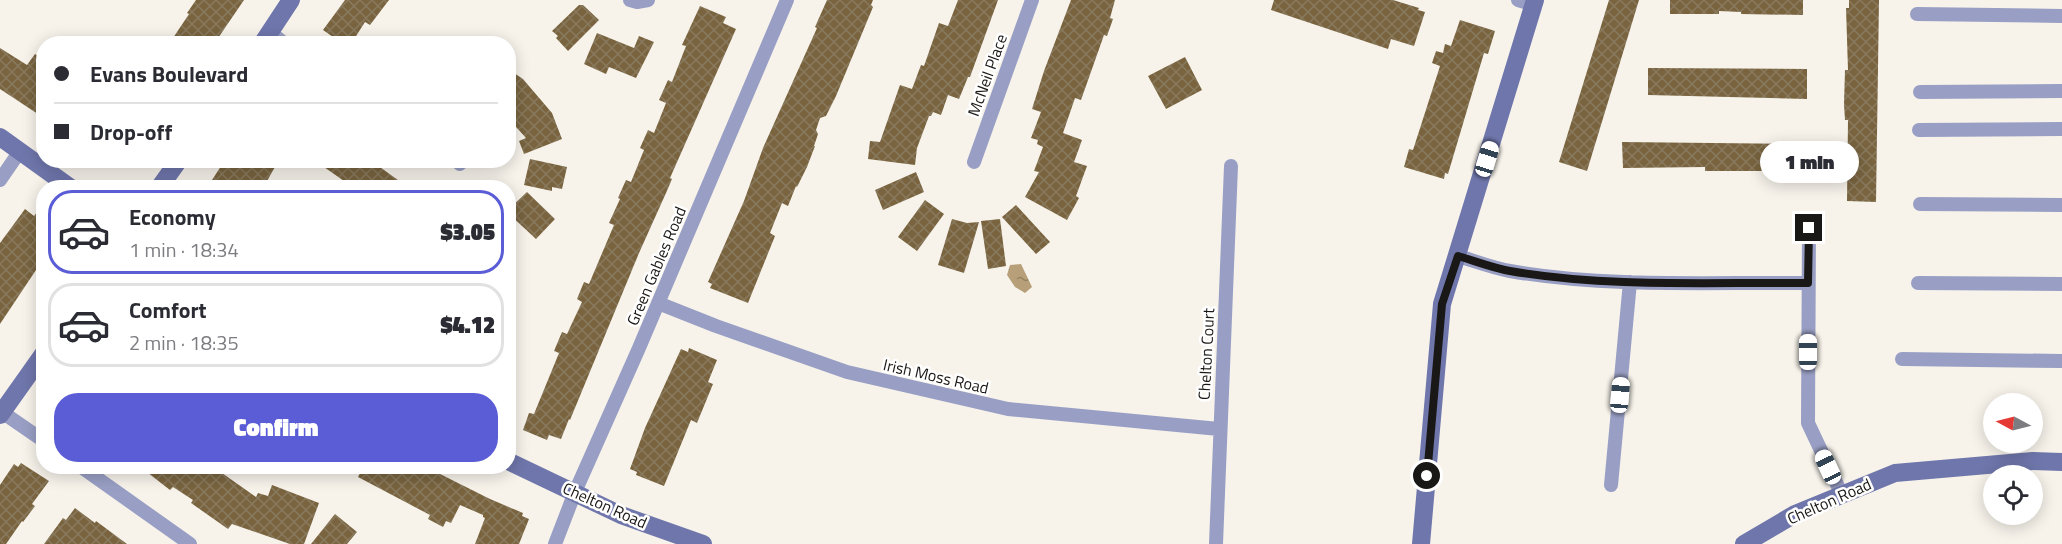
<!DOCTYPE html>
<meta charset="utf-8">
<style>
:root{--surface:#fff;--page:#f2f2f3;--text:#2b2b33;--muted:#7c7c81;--line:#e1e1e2;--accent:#5a5dd5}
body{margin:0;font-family:"Titillium Web",sans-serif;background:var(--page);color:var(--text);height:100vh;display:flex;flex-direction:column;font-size:22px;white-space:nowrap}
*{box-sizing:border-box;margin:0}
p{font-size:20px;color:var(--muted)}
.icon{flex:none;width:33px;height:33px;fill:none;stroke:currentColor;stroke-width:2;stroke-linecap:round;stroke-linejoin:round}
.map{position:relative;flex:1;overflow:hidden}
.details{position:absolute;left:36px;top:180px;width:480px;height:294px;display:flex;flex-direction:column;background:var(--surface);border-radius:24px;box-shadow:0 3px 15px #0003}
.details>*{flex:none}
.top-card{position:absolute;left:36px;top:36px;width:480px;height:132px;border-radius:24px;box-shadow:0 3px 15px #0003;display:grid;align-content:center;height:132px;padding:0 18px;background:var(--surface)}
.needle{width:39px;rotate:277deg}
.buttons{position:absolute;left:1983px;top:393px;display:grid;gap:12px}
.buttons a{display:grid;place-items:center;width:60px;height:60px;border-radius:50%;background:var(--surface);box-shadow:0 3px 15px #0003;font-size:30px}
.end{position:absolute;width:27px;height:27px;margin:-14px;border:8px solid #1a1816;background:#fff;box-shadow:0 0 0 3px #fff}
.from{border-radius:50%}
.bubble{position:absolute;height:42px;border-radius:21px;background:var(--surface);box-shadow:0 3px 15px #0003;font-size:20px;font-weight:800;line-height:42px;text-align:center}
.car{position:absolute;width:18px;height:36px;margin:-18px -9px;border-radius:8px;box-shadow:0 0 4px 2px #0007;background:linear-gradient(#fff 24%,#345 0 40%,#fff 0 76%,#345 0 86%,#fff 0)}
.top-card b{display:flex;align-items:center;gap:21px;height:57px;font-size:22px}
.top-card b+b{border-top:2px solid var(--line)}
.top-card i{width:15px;height:15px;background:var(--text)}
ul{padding:10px 0 0;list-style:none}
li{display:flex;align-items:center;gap:18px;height:84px;margin:0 12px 9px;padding:0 6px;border:3px solid var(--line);border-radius:24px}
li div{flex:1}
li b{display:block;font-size:22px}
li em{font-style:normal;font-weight:800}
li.active{border-color:var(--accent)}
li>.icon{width:54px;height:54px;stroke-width:1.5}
.action{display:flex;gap:12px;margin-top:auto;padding:12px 18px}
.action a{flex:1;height:69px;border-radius:24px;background:var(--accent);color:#fff;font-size:24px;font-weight:800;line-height:69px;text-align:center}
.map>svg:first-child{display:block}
.water{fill:url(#water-ripples)}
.building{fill:url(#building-cross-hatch)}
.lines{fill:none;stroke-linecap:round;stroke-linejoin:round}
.street{stroke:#999fc4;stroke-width:14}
.secondary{stroke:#6f76ab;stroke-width:18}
.route{stroke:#1a1816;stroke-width:8}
.labels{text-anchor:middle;stroke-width:5;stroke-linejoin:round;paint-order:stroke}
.street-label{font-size:16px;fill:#1a1816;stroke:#fff}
</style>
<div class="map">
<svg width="2062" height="544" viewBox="0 0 2062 544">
<defs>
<pattern id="water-ripples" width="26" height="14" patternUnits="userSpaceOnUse" patternTransform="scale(1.5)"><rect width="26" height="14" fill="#b69f79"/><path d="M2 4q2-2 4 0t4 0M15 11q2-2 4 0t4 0" fill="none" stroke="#938162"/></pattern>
<pattern id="building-cross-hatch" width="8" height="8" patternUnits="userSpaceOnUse" patternTransform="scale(1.5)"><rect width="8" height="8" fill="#79643f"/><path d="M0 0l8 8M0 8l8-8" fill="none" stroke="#897a5e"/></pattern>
</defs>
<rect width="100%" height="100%" fill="#f7f3eb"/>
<path class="water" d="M1021 264 1032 287 1025 293 1015 287 1007 275 1010 265Z"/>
<path class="building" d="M196 0H244L214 44H169L189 14 187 13Z
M345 0H389L370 25 365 22 351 44H343L323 30Z
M827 0H873L871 5 873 7 836 96 826 116 820 118 816 130 818 134 814 146H815L807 167 797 187 796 186 788 206 782 203 770 233 775 236 748 303 710 288 712 284 708 282 744 201 763 148 817 28 815 27Z
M958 0H998L970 77H968L959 99 948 95 941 115 933 112 931 116H929L917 148 915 165 868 159 870 141 880 142 900 85 912 89 921 65 924 66 939 23 948 26Z
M1071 0H1115L1110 18 1113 19 1107 36 1104 35 1081 100 1075 98 1063 133 1082 140 1074 162 1087 166 1076 196 1079 198 1067 220 1025 197 1039 172 1034 171 1043 147 1037 144 1038 140 1031 138 1041 112 1032 109 1044 71Z
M1274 0H1393L1419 8 1418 10 1425 12 1414 46 1391 39 1388 49 1271 10Z
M1609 0H1639L1587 171 1559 162Z
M1670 0H1803V15L1741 14V12L1719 11V14H1670Z
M1849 0H1879L1876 202 1847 201 1848 120H1845L1844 104 1845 70H1848L1846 8H1849Z
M579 5H583L599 20 568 51 556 38 558 36 552 31Z
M700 6 726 17 723 23 736 29 670 178 672 179 666 193 639 253 570 420 569 419 561 439 549 435 547 440 523 430 529 413 534 414 559 353 554 351 562 332 567 334 582 302 577 299 584 282 589 284 614 225 609 223 620 199 618 198 626 180 631 182 644 150 640 148 648 130 654 133 666 103 659 100 668 80 672 82 686 46 682 45Z
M1460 20 1495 31 1488 54 1484 53 1448 174 1445 173 1444 179 1404 167 1409 149 1413 150 1440 66 1432 63 1436 51 1443 53 1445 44 1451 46Z
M597 33 634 48 639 36 654 42 636 78 609 67 606 74 584 64Z
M0 48 27 65 35 54 44 60V118L0 89Z
M1185 57 1202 90 1166 109 1148 76Z
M1648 68 1807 69V99L1648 95Z
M508 69 523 79 552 113 562 139 524 154 519 141 526 138 508 118Z
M1622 142 1806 144V171H1705V167L1623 168Z
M530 159 567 167 562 189 552 187V191L524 185Z
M225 160H275L272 165 275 167 263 188H224L212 180Z
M314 160H370L398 180 393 188H354Z
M916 172 924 192 883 210 875 190Z
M527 192 555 219 536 239 508 213V210Z
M925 200 944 214 917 251 898 237Z
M44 203V258L0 324V243L25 209 34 216Z
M1016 205 1050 242 1036 254 1002 217Z
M952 219 967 223 979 222 964 273 938 265Z
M1000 219 1006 266 988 269 981 221Z
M689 348 717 360 708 382 713 384 697 423 691 420 664 486 636 475 637 472 630 469 645 428 681 349 688 352Z
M21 463 49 481 32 504 35 506 23 522 22 521 6 544H0V485L14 464 18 467Z
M139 466H212L256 497 258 493 268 496 272 485 319 503 304 544H290L232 524 228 529 191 503 193 500 173 487 170 490Z
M364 466H424L490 499 523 513 522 516 529 519 519 544H475L485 518 483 517V515L460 505 451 523 446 521 443 527 428 519 430 515 358 477Z
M75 508 95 523 96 521 127 544H44L63 518 66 520Z
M335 514 357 532 347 544H311Z"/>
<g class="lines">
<path class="street" d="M630 0 637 2 648 0
M1518 0 1534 5
M1917 14 2062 16
M270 32 285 44
M1920 92 2062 91
M1919 130 2062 129
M455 160 460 164
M974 162 1032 0
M0 180 20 151
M1920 204 2062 205
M1809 228 1808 423 1842 495
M1458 256C1475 261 1493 268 1510 271 1608 288 1709 282 1808 283
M1918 283 2062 284
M658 303 716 326 847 372 1008 409 1219 429
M1902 359 2062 361
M2 412 44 441
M80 466 190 544
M1611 485 1630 282
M555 544 575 492 639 348 787 0
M1216 544 1231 166"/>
<path class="secondary" d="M262 44 291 0
M0 137 71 188
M159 188 179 160
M0 415 44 353
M508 461 621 515 703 544
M1421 544 1442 304 1535 0
M1744 544 1795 514 1895 473 2033 461 2062 462"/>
</g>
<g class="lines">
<path class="route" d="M1427 476 1442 304 1458 256C1475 261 1493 268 1510 271 1608 288 1709 282 1808 283L1809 228"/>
</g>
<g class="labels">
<g class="street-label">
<text transform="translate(987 75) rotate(-70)" y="6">McNeil Place</text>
<text transform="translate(656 266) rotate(-67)" y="6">Green Gables Road</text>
<text transform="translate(1206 354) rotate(-87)" y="6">Chelton Court</text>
<text transform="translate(936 376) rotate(13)" y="6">Irish Moss Road</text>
<text transform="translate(1829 501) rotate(-24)" y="6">Chelton Road</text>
<text transform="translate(605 505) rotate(24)" y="6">Chelton Road</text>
</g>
</g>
</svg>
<div class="buttons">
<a><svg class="needle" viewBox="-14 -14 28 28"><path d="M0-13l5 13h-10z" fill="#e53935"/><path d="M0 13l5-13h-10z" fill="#7c7c81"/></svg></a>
<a><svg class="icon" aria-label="locate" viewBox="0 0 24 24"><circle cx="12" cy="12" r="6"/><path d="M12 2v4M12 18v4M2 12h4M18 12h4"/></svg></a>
</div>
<i class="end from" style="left:1427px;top:476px"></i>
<i class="end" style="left:1809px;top:228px"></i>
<div class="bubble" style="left:1760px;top:141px;width:99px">1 min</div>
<i class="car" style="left:1487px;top:159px;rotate:17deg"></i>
<i class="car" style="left:1808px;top:352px;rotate:0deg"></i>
<i class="car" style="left:1620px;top:395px;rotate:5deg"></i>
<i class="car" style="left:1828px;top:467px;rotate:335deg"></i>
<div class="top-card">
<b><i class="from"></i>Evans Boulevard</b>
<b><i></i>Drop-off</b>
</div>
<section class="details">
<ul>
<li class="active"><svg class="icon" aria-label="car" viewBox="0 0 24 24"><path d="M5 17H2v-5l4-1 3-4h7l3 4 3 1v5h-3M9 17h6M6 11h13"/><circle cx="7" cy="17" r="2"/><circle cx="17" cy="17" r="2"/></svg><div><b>Economy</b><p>1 min · 18:34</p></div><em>$3.05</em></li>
<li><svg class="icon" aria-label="car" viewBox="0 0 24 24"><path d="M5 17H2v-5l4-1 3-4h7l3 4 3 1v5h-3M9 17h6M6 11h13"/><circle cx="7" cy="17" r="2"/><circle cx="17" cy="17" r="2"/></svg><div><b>Comfort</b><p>2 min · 18:35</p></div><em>$4.12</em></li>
</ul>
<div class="action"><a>Confirm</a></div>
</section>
</div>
